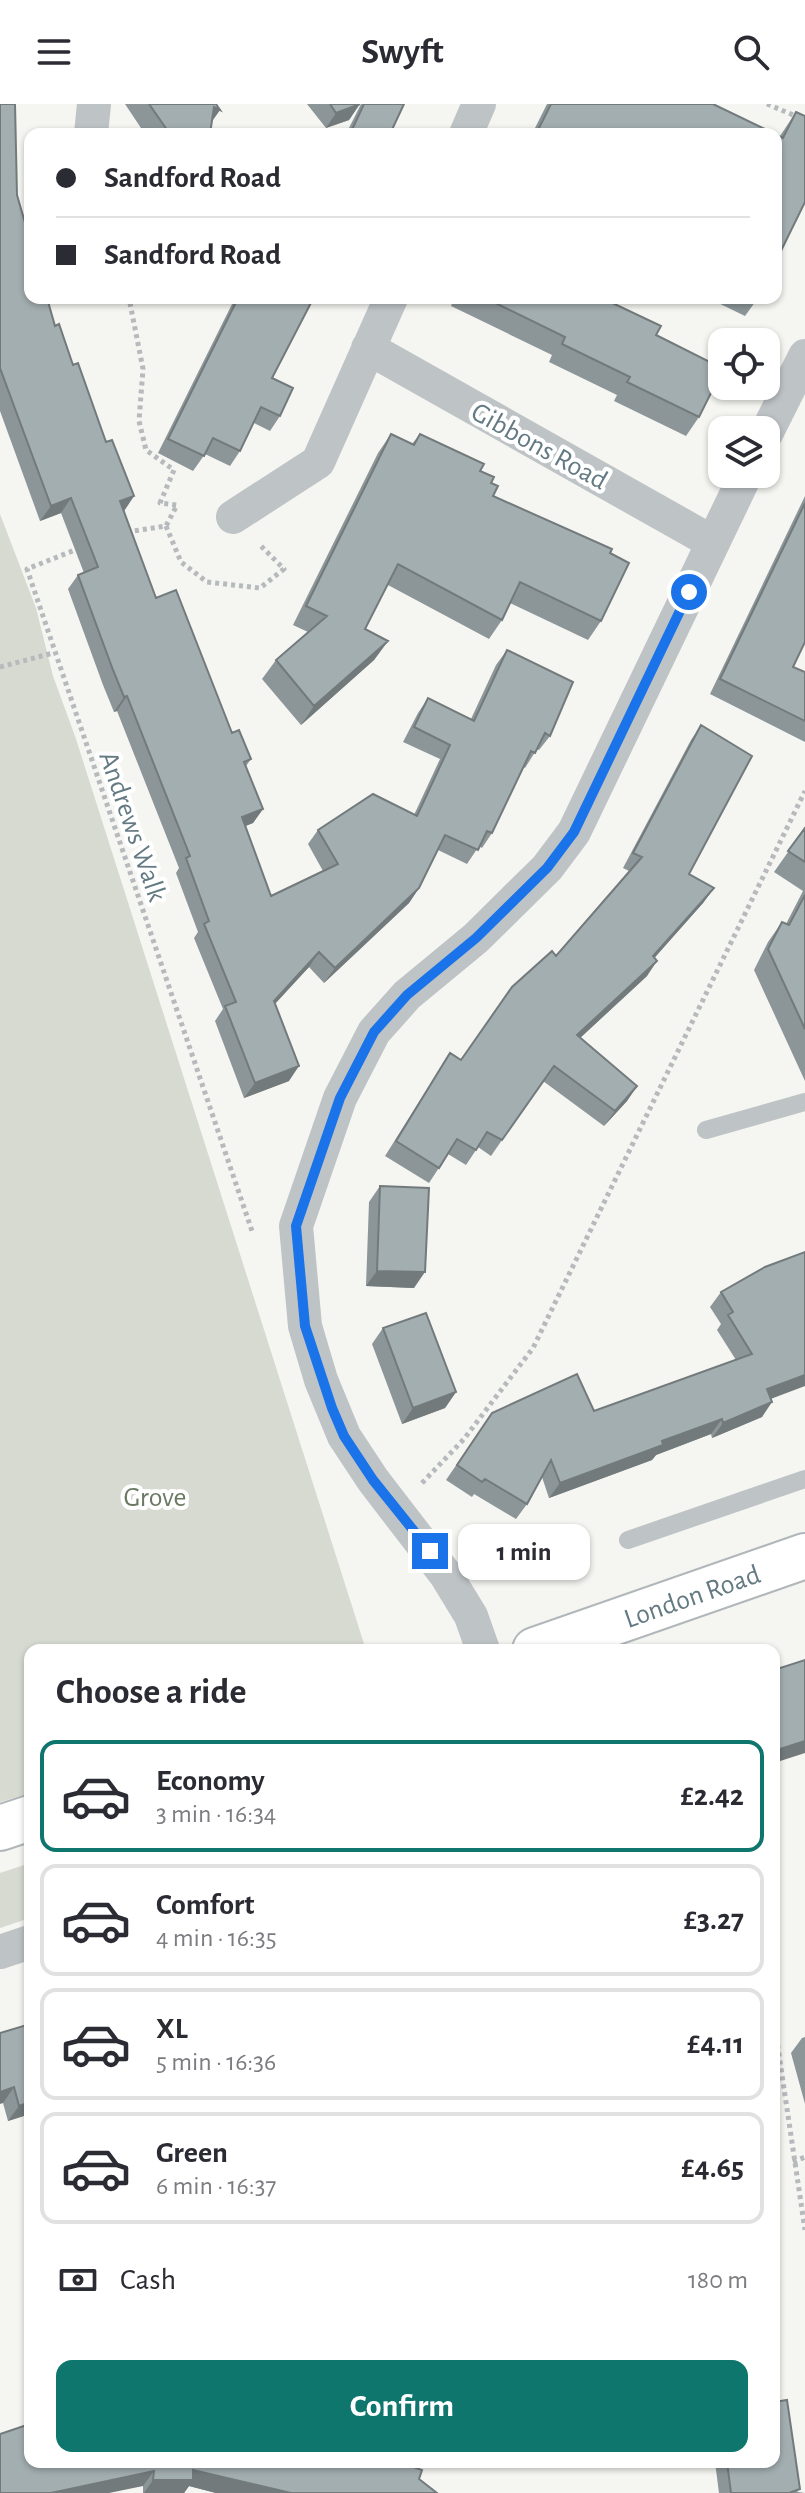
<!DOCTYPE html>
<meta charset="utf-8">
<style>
:root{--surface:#fff;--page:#f2f2f3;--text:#2b2b33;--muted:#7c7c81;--line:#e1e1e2;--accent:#0f766e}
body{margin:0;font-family:"Alegreya Sans",sans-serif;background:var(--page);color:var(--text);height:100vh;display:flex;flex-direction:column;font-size:30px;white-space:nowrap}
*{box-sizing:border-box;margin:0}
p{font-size:26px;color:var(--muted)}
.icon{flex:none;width:44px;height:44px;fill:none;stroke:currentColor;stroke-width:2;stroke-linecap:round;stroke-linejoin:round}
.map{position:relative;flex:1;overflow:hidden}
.panel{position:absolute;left:24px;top:1540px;width:756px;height:824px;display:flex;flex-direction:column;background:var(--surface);border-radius:16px;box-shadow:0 2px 6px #0004}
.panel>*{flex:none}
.guide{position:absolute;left:24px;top:24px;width:758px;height:176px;border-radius:16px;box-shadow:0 2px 6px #0004;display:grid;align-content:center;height:176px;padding:0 32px;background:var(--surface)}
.buttons{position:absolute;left:708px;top:224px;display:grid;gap:16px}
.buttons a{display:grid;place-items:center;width:72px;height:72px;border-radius:16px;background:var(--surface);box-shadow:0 2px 6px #0004;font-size:40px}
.end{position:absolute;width:36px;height:36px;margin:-18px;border:10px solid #1a73e8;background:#fff;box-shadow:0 0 0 4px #fff}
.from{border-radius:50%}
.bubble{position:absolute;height:56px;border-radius:16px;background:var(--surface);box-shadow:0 2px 6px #0004;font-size:26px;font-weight:700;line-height:56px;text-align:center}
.guide b{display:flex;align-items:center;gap:28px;height:76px;font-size:30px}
.guide b+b{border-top:2px solid var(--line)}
.guide i{width:20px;height:20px;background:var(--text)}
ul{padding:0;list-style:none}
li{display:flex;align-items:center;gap:24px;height:112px;margin:0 16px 12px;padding:0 16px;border:4px solid var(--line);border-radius:16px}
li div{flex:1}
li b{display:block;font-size:30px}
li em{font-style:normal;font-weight:700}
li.selected{border-color:var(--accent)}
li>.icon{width:72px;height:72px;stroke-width:1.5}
h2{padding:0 32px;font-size:36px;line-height:96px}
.pay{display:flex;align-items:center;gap:20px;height:88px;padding:0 32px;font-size:30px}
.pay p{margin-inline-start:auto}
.button{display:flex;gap:16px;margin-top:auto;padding:16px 32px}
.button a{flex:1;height:92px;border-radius:16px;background:var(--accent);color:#fff;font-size:32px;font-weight:700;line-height:92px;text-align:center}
header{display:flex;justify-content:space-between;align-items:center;height:104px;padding:0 32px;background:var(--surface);font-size:36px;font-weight:700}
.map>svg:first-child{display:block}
.green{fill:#d6dad1}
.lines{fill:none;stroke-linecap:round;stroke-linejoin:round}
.primary-casing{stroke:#b1b7ba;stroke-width:48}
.path{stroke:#b6babc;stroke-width:5;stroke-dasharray:4 4;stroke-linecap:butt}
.service{stroke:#bec3c6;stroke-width:18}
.minor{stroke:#bec3c6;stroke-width:34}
.primary{stroke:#fff;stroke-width:44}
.wall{fill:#8c9698}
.shaded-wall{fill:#727a7c}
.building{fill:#a3aeb1;stroke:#727a7c;stroke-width:2}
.route{stroke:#1a73e8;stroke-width:10}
.labels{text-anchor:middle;stroke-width:8;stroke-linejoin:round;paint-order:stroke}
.street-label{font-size:28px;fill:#647a83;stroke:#fff}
.park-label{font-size:28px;fill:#6b7a63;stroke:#fff}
</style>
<header><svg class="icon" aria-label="menu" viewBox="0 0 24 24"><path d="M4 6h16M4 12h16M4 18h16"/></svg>Swyft<svg class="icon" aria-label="search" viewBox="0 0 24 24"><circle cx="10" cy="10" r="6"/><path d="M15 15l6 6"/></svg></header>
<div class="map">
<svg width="805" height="2389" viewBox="0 0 805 2389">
<rect width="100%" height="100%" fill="#f5f5f1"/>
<path class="green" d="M0 410 36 504 53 572 76 635 366 1546H30V1689L0 1698Z
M30 1759V1814L0 1824V1769Z"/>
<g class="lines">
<defs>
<g id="primary">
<path id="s1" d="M535 1546 805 1452"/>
<path d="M0 1724 30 1714"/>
</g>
</defs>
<use href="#primary" class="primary-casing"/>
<path class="path" d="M767 0 805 16
M166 422 181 458 207 478 260 484 284 465 259 440
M127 428 166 422 177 401 160 399 174 366 146 346 139 317 143 265 129 194
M80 444 27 465 253 1130
M0 563 53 549
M422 1379 464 1335 533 1244 805 687
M774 1917 805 2126
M793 2058 805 2053"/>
<path class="service" d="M706 1026 805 998
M628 1436 805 1375"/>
<path class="minor" d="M91 30 94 0
M466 30 479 0
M368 244 712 438
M766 330 805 252
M233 413 318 358 391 194
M483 1546 471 1512 446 1471 373 1376 344 1332 321 1276 305 1222 296 1122 340 994 374 928 407 891 476 834 547 764 574 728 746 370
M0 1848 30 1838"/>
<use href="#primary" class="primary"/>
</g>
<path class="wall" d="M0 0 17 91 55 222 73 261 106 338 134 392 124 407 156 494 232 629 251 655 246 662 263 705 253 719 245 722 271 792 323 767 308 740 318 726 414 711 440 655 403 638 418 609 428 594 471 615 496 561 507 546 550 632 539 646 537 645 525 664 523 663 492 729 482 744 479 742 467 760 438 746 419 784 409 799 324 879 309 863 275 899 289 977 244 994 215 917 223 905 194 834 198 828 176 769 179 764 117 607 114 608 103 581 68 485 78 471 84 469 61 409 40 417 0 307Z
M125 0H216L220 6 211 18 210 30H145Z
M307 0H360L349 16 326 24Z
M361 0H404L390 30H346Z
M547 0H713L775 30H532Z
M796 8 776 157 780 32Z
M235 194H311L272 274 280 312 270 327 254 319 240 347 230 362 205 350 193 367 158 349Z
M454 194H602L656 231 699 313 686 332 614 297 617 291 549 258 552 251 451 202Z
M708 194H758L745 212Z
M391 330 412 340 420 330 480 367 491 379 493 392 610 449 601 517 588 536 510 499 502 516 489 535 388 481 365 525 388 537 374 556 301 621 262 575 276 556 308 528 293 521 378 349Z
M805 392V538L793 563 805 568V638L710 590Z
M701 621 689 770 714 784 703 799 654 854 647 872 580 934 637 982 627 997 604 1022 543 977 491 1052 478 1043 466 1061 448 1050 429 1079 385 1052 450 949 461 956 556 852 629 767 623 764 691 636Z
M805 724V977L754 866 768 838 782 818 786 820 803 787 774 768Z
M380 1082 414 1184 366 1182 369 1098Z
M765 1163 771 1295 762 1313 712 1334 711 1330 656 1351 652 1356 549 1394 542 1373 527 1400 516 1415 474 1390 472 1393 446 1376 492 1309 594 1307 736 1256 717 1226 721 1220 710 1203 721 1188Z
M383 1224 456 1288 445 1304 402 1320 372 1240Z
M0 1929 30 2010 8 2017 3 1999Z
M805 1933V2000L791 1949 802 1934Z
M30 2358 419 2375 437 2389H216L189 2382 184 2389H143V2382L0 2389Z
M715 2358H774L798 2388 805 2389H719Z"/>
<path class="shaded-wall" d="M359 1 349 16 326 24 336 9Z
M214 3 220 6 208 23Z
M134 392 124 407 120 397Z
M71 394 61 409 40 417 51 402Z
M388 537 374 556 301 621 314 602Z
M127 592 117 607 114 608 124 593Z
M263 705 253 719 231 728 242 713Z
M419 784 409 799 324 879 335 864Z
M714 784 703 799 642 868 653 852Z
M319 848 309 863 264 912 274 897Z
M657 857 647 872 566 947 577 931Z
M299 962 289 977 244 994 255 979Z
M637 982 627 997 604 1022 615 1007Z
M377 1167 425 1168 414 1184 366 1182Z
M805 1271V1282L757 1300 767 1285Z
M456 1288 445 1304 402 1320 413 1304Z
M772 1298 762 1313 712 1334 723 1319Z
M722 1315 711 1330 656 1351 652 1356 549 1394 560 1379 662 1337Z
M805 1637V1649L774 1659V1647Z
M14 1983 3 1999 0 2000V1988Z
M30 1998V2010L8 2017 19 2002Z
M193 2366 291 2389H216L189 2382 184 2389H144L153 2376Z
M154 2367 143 2382 109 2389H51Z"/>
<path class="building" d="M0 0H15L17 91 30 136V194H47L55 222 59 220 73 261 78 259 106 338 112 336 134 392 120 397 156 494 176 486 232 629 239 626 251 655 244 658 263 705 242 713 271 792 338 760 318 726 373 690 417 712 450 641 414 623 428 594 474 617 507 546 573 578 550 632 545 629 535 649 531 647 492 729 487 727 478 746 445 731 419 784 335 864 319 848 274 897 299 962 255 979 225 902 236 898 204 820 209 817 186 754 190 752 127 592 124 593 113 566 78 471 98 463 71 394 51 402 0 264Z
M149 0H216L220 6 214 3 210 30H170Z
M330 0H360L336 9Z
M364 0H404L390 30H350Z
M551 0H713L775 30H536Z
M796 8 805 12V98L776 157V31L783 34Z
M238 194 313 195 272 274 293 284 280 312 261 303 240 347 213 334 204 352 168 335Z
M485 194H602L661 222 656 231 722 264V267L699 313 627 278 630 273 562 240 565 233Z
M391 330 414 341 420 330 484 360 480 367 494 373 491 379 498 382 493 392 612 445 610 449 629 459 601 517 520 478 502 516 398 460 365 525 388 537 314 602 276 556 327 512 306 502Z
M805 399V538L793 563 805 568V617L720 575Z
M701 621 752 652 689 770 714 784 653 852 657 857 577 931 637 982 615 1007 554 962 502 1036 487 1028 476 1046 457 1035 439 1064 396 1037 450 949 461 956 512 883 552 847 556 852 642 753 633 749Z
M805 724V758L788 747Z
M805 791V925L768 845 782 818 789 821Z
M380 1082 429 1084 425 1168 377 1167Z
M805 1148V1271L767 1285 772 1298 723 1319 722 1315 662 1337 663 1341 560 1379 551 1356 527 1400 485 1375 482 1378 457 1361 492 1309 577 1270 594 1307 752 1250 728 1211 733 1208 721 1188 765 1163Z
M426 1209 456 1288 413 1304 383 1224Z
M805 1556V1637L774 1647V1566Z
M30 1920V1998L19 2002 14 1983 0 1988V1929Z
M787 2296 800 2385 789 2389H731L727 2358H774V2298Z
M30 2320V2358H400L422 2366 419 2375 437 2389H291L193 2366V2376H153L154 2367 51 2389H0V2330Z"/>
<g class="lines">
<path class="route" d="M430 1447 373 1376 344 1332 332 1304 305 1222 296 1122 340 994 374 928 407 891 476 834 547 764 574 728 689 488"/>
</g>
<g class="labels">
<g class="street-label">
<text transform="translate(540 341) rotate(29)" y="10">Gibbons Road</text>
<text transform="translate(134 722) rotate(71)" y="10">Andrews Walk</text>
<text dy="10" stroke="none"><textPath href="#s1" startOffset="166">London Road</textPath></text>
</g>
<g class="park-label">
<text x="155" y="1402">Grove</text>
</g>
</g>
</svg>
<div class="buttons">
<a><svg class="icon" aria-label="locate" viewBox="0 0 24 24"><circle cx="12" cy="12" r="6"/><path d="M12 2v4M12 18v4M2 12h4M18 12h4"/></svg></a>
<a><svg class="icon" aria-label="layers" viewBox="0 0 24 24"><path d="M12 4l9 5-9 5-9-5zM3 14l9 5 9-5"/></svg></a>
</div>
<i class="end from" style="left:689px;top:488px"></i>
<i class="end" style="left:430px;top:1447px"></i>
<div class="bubble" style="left:458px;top:1420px;width:132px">1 min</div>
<div class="guide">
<b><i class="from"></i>Sandford Road</b>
<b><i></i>Sandford Road</b>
</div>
<section class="panel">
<h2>Choose a ride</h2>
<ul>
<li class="selected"><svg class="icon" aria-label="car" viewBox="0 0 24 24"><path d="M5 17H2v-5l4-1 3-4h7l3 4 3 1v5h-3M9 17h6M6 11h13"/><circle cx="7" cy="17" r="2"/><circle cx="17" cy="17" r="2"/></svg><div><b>Economy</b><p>3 min · 16:34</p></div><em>£2.42</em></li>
<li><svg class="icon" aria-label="car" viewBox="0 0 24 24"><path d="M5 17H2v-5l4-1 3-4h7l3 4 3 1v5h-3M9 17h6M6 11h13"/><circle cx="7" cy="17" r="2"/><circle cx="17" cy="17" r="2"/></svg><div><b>Comfort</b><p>4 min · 16:35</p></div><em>£3.27</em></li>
<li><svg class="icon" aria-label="car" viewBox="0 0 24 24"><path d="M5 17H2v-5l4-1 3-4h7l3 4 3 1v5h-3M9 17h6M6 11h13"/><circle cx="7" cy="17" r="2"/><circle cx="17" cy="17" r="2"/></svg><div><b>XL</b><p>5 min · 16:36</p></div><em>£4.11</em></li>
<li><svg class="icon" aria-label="car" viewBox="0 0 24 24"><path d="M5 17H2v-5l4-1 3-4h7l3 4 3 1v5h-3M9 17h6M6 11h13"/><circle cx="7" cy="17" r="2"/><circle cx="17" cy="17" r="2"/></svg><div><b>Green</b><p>6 min · 16:37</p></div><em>£4.65</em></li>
</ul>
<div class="pay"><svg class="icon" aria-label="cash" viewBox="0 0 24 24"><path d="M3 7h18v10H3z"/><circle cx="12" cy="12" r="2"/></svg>Cash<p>180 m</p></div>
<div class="button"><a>Confirm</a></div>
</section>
</div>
